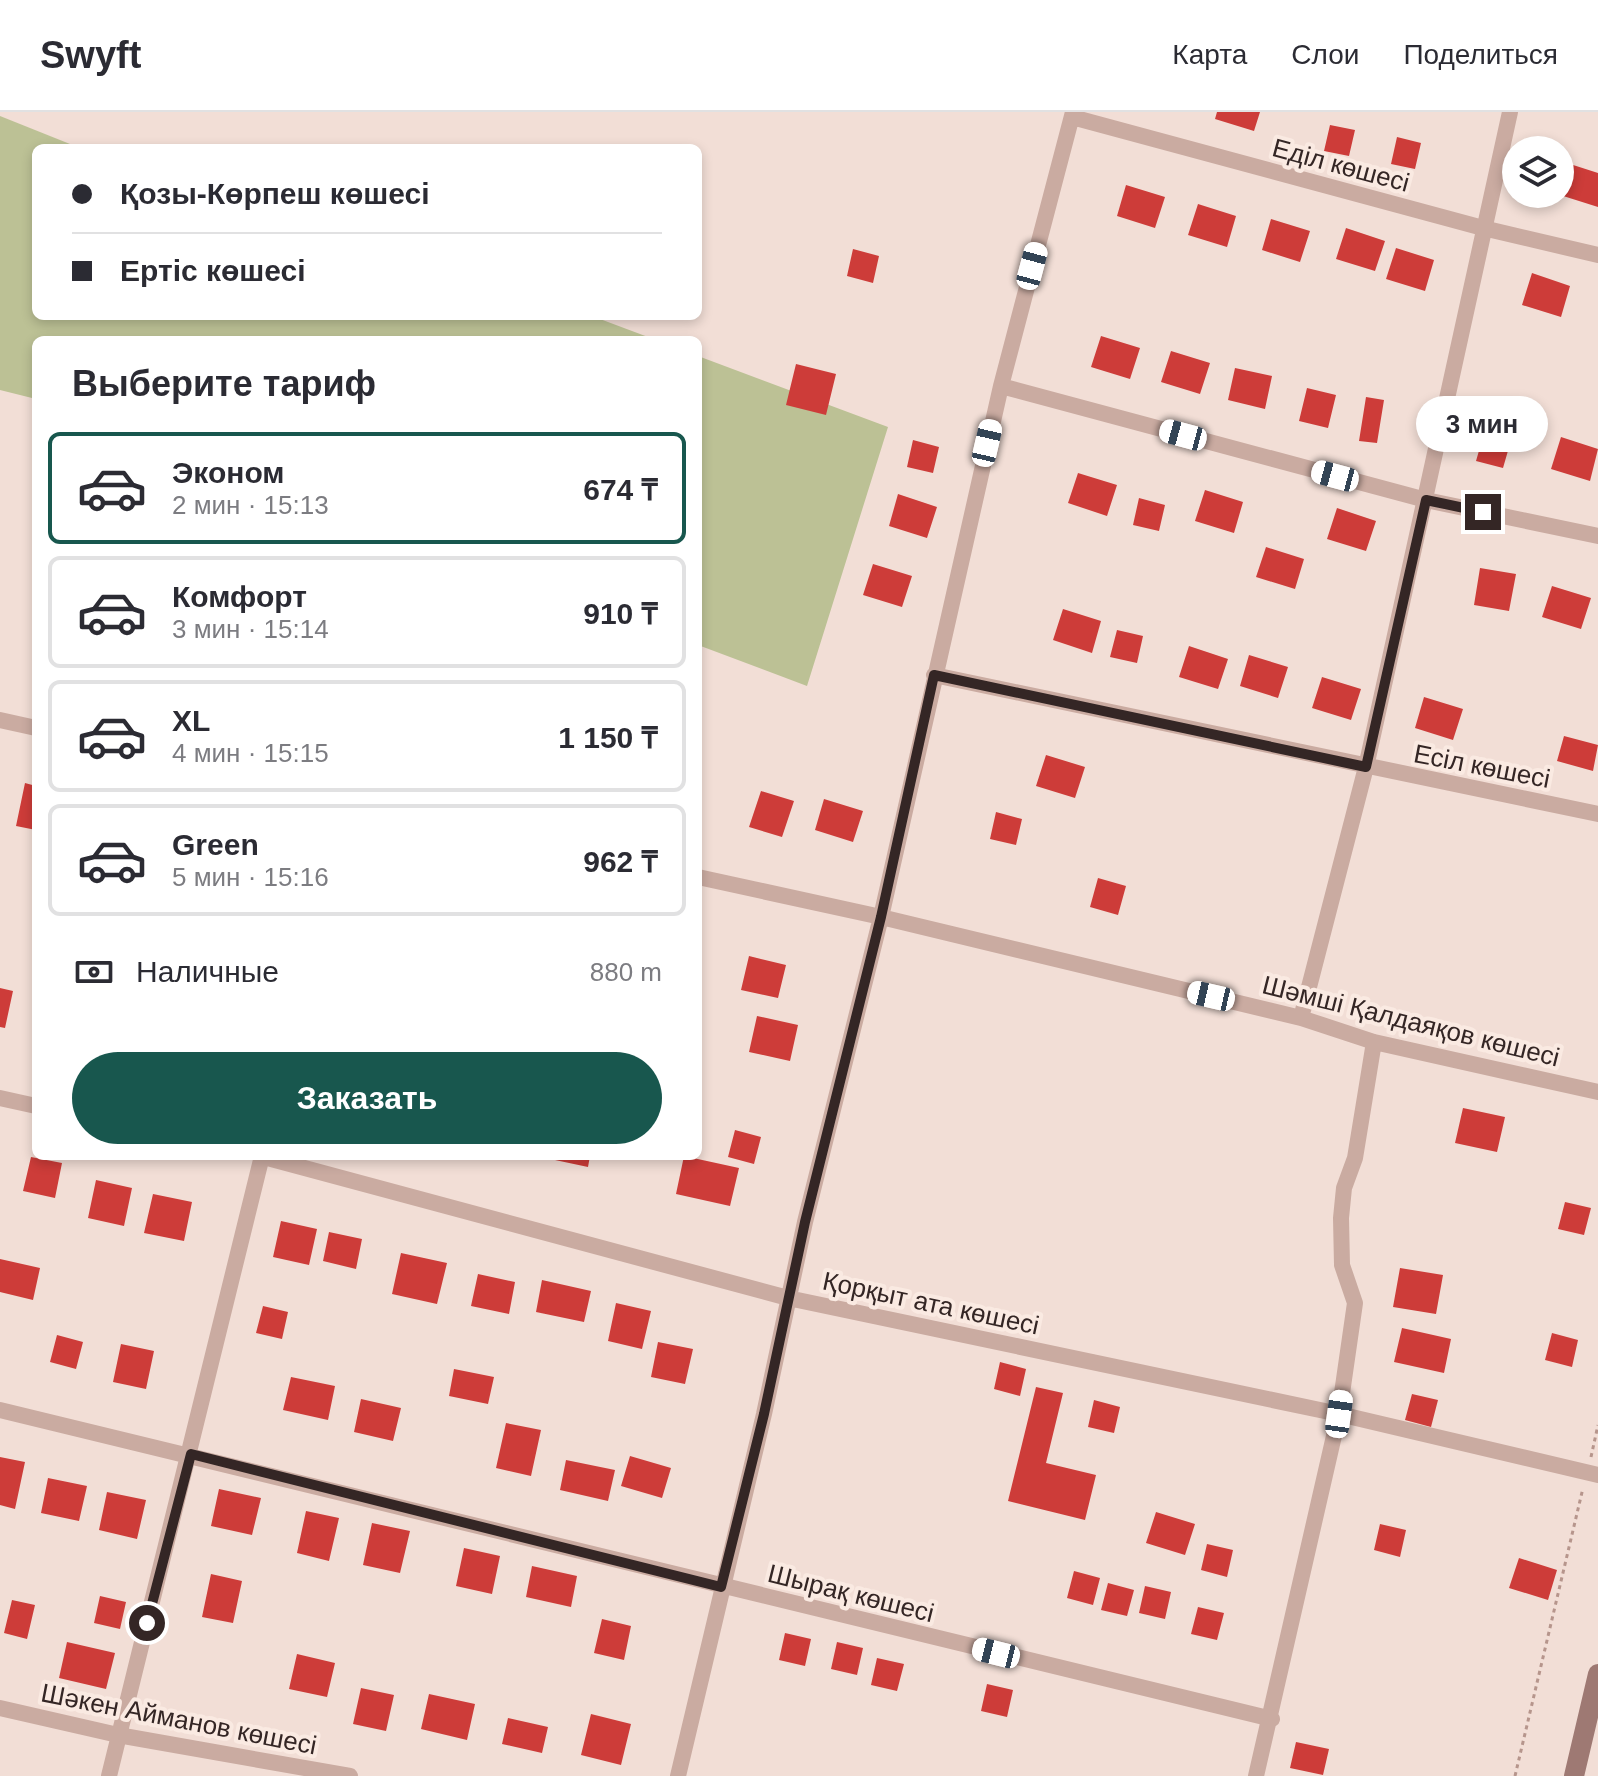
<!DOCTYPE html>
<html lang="ru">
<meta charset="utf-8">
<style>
:root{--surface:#fff;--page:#f2f2f3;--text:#2b2b33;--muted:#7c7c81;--line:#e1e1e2;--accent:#18574e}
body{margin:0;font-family:Arial,sans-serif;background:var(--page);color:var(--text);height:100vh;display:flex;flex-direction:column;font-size:30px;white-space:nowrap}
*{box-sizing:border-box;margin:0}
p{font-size:26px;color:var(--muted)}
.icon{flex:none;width:44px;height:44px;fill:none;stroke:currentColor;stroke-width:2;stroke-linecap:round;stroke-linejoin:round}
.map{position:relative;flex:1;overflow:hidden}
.side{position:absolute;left:32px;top:224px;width:670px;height:824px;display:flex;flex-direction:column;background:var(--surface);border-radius:12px;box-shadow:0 4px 12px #0003}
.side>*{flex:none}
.banner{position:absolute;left:32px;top:32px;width:670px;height:176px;border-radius:12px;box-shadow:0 4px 12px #0003;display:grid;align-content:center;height:176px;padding:0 40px;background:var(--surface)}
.tools{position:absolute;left:1502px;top:24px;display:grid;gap:16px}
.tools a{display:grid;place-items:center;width:72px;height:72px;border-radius:50%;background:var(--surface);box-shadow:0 4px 12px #0003;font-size:40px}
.end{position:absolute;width:36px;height:36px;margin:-18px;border:10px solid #342625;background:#fff;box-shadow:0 0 0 4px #fff}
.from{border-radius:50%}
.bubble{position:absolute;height:56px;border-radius:28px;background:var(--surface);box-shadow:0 4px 12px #0003;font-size:26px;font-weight:600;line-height:56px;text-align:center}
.car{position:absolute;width:24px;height:48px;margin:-24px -12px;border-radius:10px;box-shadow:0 0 6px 2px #0007;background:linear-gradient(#fff 24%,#345 0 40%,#fff 0 76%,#345 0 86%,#fff 0)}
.banner b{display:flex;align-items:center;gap:28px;height:76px;font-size:30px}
.banner b+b{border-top:2px solid var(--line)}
.banner i{width:20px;height:20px;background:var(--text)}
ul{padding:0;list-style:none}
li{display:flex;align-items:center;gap:24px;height:112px;margin:0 16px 12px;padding:0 24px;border:4px solid var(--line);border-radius:12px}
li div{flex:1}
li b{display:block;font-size:30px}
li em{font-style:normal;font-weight:600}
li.current{border-color:var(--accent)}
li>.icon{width:72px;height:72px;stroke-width:1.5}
h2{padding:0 40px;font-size:36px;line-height:96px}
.pay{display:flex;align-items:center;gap:20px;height:88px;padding:0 40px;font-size:30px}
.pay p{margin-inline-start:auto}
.action{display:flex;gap:16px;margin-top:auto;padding:16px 40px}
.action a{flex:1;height:92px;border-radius:48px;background:var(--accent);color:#fff;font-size:32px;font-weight:600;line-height:92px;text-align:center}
header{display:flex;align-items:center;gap:48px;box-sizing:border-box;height:112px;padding:0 40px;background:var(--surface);border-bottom:2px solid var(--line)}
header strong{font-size:38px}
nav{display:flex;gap:44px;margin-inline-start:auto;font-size:28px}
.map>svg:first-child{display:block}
.green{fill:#bcc195}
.building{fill:#cd3c39}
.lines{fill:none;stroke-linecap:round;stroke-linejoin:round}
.path{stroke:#b6958c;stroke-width:3;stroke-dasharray:4 4;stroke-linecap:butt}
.street{stroke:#caaba1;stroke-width:16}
.secondary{stroke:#9e7973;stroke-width:20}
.route{stroke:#342625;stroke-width:10}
.labels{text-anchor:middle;stroke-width:8;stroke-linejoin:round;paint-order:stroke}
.street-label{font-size:26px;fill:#342625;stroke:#faeae2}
</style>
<header>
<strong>Swyft</strong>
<nav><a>Карта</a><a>Слои</a><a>Поделиться</a></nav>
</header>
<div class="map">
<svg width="1598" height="1664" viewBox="0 0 1598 1664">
<rect width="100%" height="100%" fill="#f2ded6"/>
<path class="green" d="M0 4 80 36H36V204H592L656 228H36V287L0 278Z
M698 244 888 315 807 574 698 533Z"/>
<path class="building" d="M1217 0H1260L1254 19 1215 7Z
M1330 13 1355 18 1349 44 1324 39Z
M1397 25 1421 31 1415 57 1391 52Z
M1570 52 1598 61V95L1560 83Z
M1126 73 1165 85 1155 116 1117 104Z
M1198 92 1236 104 1227 135 1188 123Z
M1271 107 1310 119 1300 150 1262 138Z
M1346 116 1385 129 1375 159 1336 147Z
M1396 136 1434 148 1425 179 1386 167Z
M853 137 879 144 873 171 847 164Z
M1532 161 1570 174 1561 205 1522 193Z
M1101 224 1140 236 1130 267 1091 255Z
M1171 239 1210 251 1200 282 1161 270Z
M796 252 836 262 826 303 786 293Z
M1235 256 1272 264 1265 297 1228 288Z
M1307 276 1336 283 1328 316 1299 309Z
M1366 285 1384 288 1377 331 1359 329Z
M1487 311 1514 318 1503 356 1476 349Z
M1561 325 1598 337 1590 369 1551 357Z
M913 328 939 335 933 361 907 355Z
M1078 361 1117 373 1107 404 1068 391Z
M1205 378 1243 390 1234 421 1195 409Z
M898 382 937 395 927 426 889 414Z
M1139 386 1165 393 1159 419 1133 413Z
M1337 396 1376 409 1366 439 1327 427Z
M1266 435 1304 447 1295 477 1256 465Z
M873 452 912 464 902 495 863 483Z
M1480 456 1516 462 1509 499 1474 493Z
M1552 474 1591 486 1581 517 1542 505Z
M1063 497 1101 509 1092 541 1053 528Z
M1117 518 1143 524 1137 551 1110 545Z
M1189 534 1228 547 1218 577 1179 565Z
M1249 543 1288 555 1278 586 1240 574Z
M1322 565 1361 577 1351 608 1312 596Z
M1424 585 1463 597 1453 628 1415 616Z
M1564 624 1598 633 1593 659 1557 649Z
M1046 643 1085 655 1075 686 1036 674Z
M25 671 36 674V718L16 714Z
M761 679 794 689 782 725 749 715Z
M824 687 863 699 853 730 815 718Z
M996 700 1022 707 1016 733 990 727Z
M1098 766 1126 774 1118 803 1090 795Z
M749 844 786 853 778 886 741 878Z
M0 876 13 879 5 916 0 915Z
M757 904 798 913 790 949 749 940Z
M1463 996 1505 1005 1497 1040 1455 1031Z
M735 1018 761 1025 754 1052 728 1045Z
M556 1044H590L588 1055 555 1048Z
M684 1044 739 1056 730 1094 676 1082Z
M31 1045 62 1051 55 1086 23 1079Z
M96 1068 132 1076 124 1114 88 1106Z
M153 1082 192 1090 184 1129 144 1121Z
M1565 1090 1591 1096 1584 1123 1558 1117Z
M281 1109 317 1117 309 1153 273 1145Z
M329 1120 362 1127 356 1157 323 1149Z
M401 1141 447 1151 437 1192 392 1182Z
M0 1147 40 1156 33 1188 0 1180Z
M1400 1156 1443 1163 1436 1202 1393 1195Z
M478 1162 515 1170 509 1202 471 1194Z
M542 1168 591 1179 584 1210 536 1200Z
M616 1191 651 1199 642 1237 608 1229Z
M263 1194 288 1200 282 1227 256 1221Z
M1402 1216 1451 1227 1444 1261 1394 1250Z
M1552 1221 1578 1228 1572 1255 1545 1248Z
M57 1223 83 1230 76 1257 50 1250Z
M658 1230 693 1237 685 1272 651 1265Z
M121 1232 154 1239 146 1277 113 1270Z
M1000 1250 1026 1257 1020 1284 994 1277Z
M454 1257 494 1265 488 1292 449 1284Z
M291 1265 335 1274 328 1308 283 1298Z
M1036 1275 1063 1281 1046 1351 1096 1363 1085 1408 1008 1389Z
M1412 1282 1438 1288 1431 1315 1405 1308Z
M361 1287 401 1296 393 1329 354 1320Z
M1094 1288 1120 1295 1114 1321 1088 1315Z
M506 1311 541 1318 531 1364 496 1356Z
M630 1344 671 1356 662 1386 621 1374Z
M0 1345 25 1350 15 1397 0 1393Z
M566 1348 615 1358 608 1389 560 1378Z
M48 1366 87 1374 79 1409 41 1401Z
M219 1377 261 1386 252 1423 211 1414Z
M107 1380 146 1388 137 1427 99 1418Z
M306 1399 339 1406 329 1449 297 1441Z
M1156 1400 1195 1412 1185 1443 1146 1431Z
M372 1411 410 1419 400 1461 363 1453Z
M1380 1412 1406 1418 1400 1445 1374 1438Z
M1207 1432 1233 1438 1227 1465 1201 1458Z
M464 1436 500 1444 492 1482 456 1474Z
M1519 1446 1557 1458 1548 1488 1509 1476Z
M532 1454 577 1464 571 1495 526 1485Z
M1074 1459 1100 1466 1093 1493 1067 1486Z
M211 1462 242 1469 233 1511 202 1505Z
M1108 1471 1134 1478 1127 1504 1101 1498Z
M1145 1474 1171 1480 1165 1507 1139 1501Z
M100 1484 126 1490 120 1517 94 1511Z
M12 1488 35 1493 27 1527 4 1521Z
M1198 1495 1224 1501 1217 1528 1191 1522Z
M602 1507 631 1514 624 1548 594 1541Z
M785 1521 811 1527 805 1554 779 1548Z
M67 1530 115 1541 106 1577 59 1566Z
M837 1530 863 1536 857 1563 831 1557Z
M297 1542 335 1551 327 1585 289 1577Z
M877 1546 904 1552 897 1579 871 1573Z
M987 1572 1013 1578 1007 1605 981 1599Z
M361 1576 394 1583 386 1619 353 1612Z
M429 1582 475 1592 467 1628 421 1617Z
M591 1602 631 1612 621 1653 581 1643Z
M508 1606 548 1615 542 1641 502 1632Z
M1296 1630 1329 1637 1323 1663 1290 1656Z"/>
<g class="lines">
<path class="path" d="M1591 1345 1598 1313
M1515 1664 1583 1376"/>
<path class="street" d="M1073 0 1001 274 1426 388 1598 424
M1072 5 1483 116 1598 143
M934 563 1598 702
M0 608 36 616
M698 765 881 805 1301 906 1374 930 1598 980
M1301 906 1366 655 1510 0
M0 986 36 994
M260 1044 788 1186 1339 1302 1598 1363
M0 1298 1272 1607
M0 1596 118 1623 350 1664
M109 1664 262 1044
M678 1664 764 1302 805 1110 881 805 1001 274
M1256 1664 1339 1302 1355 1191 1342 1153 1341 1106 1344 1076 1355 1046 1374 930"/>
<path class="secondary" d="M1574 1664 1598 1562"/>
</g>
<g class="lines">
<path class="route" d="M147 1511 191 1342 721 1475 764 1302 805 1110 881 805 934 563 1366 655 1426 388 1483 400"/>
</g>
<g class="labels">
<g class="street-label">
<text transform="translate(1341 53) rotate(15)" y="9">Еділ көшесі</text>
<text transform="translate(1482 654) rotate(11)" y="9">Есіл көшесі</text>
<text transform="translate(1411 909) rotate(14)" y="9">Шәмші Қалдаяқов көшесі</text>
<text transform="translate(931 1191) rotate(12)" y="9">Қорқыт ата көшесі</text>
<text transform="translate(851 1481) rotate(14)" y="9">Шырақ көшесі</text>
<text transform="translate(179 1607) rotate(11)" y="9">Шәкен Айманов көшесі</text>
</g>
</g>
</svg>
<div class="tools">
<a><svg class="icon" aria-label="layers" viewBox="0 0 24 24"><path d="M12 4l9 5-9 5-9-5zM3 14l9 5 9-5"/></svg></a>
</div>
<i class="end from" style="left:147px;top:1511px"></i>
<i class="end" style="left:1483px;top:400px"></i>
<div class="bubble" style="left:1416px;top:284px;width:132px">3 мин</div>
<i class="car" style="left:1032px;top:154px;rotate:15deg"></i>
<i class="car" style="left:1183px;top:323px;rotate:285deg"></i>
<i class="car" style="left:987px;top:331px;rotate:13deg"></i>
<i class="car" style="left:1335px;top:364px;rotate:285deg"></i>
<i class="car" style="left:1211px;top:884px;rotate:283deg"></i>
<i class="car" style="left:1339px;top:1302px;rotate:8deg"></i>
<i class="car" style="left:996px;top:1541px;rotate:284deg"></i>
<div class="banner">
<b><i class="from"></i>Қозы-Көрпеш көшесі</b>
<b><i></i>Ертіс көшесі</b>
</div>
<section class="side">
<h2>Выберите тариф</h2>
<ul>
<li class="current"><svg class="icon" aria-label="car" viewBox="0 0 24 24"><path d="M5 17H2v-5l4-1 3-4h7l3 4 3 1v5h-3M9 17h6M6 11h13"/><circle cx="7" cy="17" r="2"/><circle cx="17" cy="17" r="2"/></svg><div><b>Эконом</b><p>2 мин · 15:13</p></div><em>674 ₸</em></li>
<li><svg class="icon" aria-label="car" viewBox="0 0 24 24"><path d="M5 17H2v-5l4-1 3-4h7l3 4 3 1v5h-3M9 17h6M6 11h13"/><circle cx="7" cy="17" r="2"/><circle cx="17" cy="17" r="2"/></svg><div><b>Комфорт</b><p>3 мин · 15:14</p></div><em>910 ₸</em></li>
<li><svg class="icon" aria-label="car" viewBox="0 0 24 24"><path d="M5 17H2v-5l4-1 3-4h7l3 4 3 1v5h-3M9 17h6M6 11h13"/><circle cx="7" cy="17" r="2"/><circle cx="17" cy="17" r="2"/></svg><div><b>XL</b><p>4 мин · 15:15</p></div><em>1 150 ₸</em></li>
<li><svg class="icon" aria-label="car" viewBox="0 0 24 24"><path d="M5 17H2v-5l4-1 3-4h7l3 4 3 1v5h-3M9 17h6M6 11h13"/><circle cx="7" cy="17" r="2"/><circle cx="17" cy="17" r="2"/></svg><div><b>Green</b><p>5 мин · 15:16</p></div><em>962 ₸</em></li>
</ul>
<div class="pay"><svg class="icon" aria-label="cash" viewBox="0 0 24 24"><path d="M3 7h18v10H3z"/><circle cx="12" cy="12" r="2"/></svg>Наличные<p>880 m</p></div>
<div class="action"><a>Заказать</a></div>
</section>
</div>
